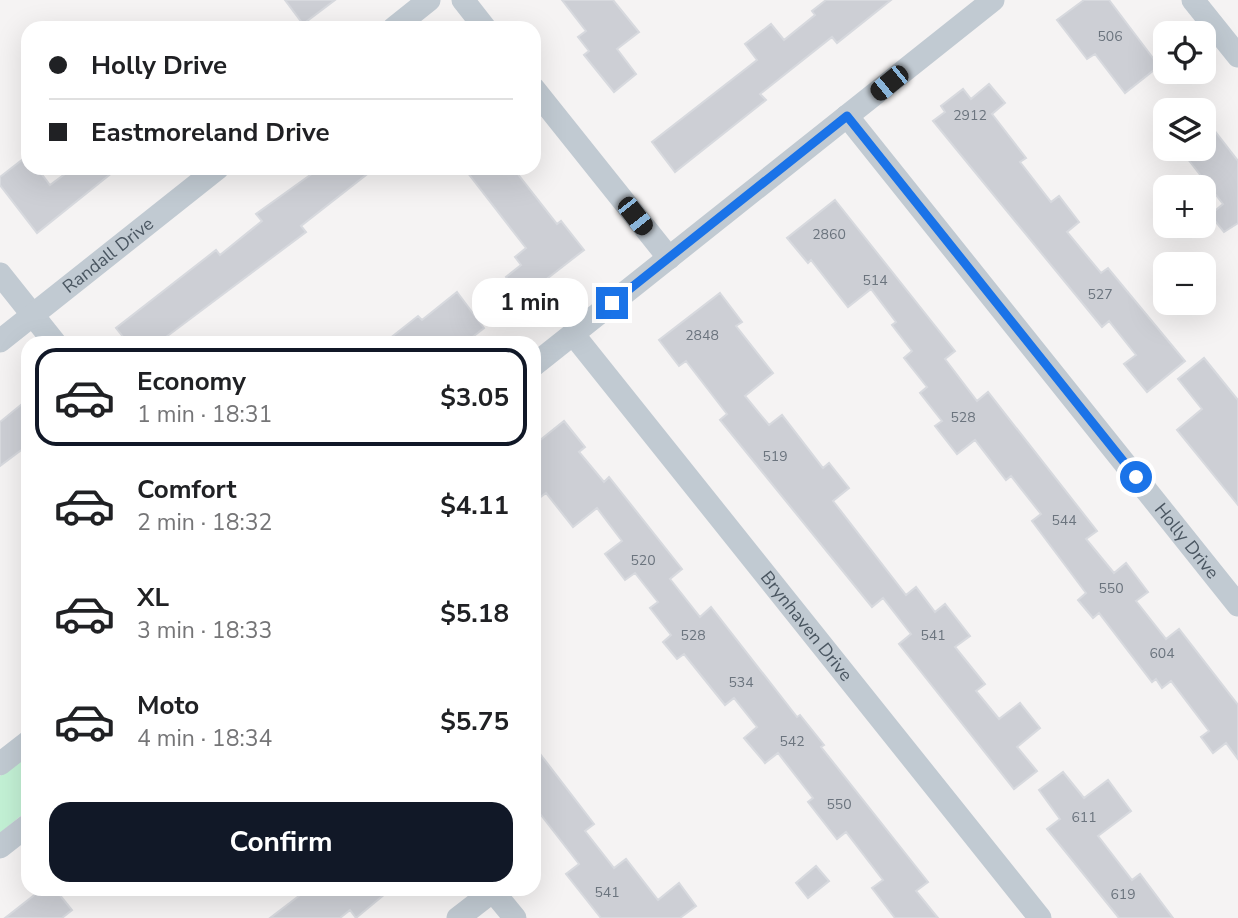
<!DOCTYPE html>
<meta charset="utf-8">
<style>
:root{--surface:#fff;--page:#f2f2f2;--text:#202124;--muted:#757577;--line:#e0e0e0;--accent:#111827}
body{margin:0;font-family:"Nunito Sans",sans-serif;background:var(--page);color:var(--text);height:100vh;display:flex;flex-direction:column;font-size:26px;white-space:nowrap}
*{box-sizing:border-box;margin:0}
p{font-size:23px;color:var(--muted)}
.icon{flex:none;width:38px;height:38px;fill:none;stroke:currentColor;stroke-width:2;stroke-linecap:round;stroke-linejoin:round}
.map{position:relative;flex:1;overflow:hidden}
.sheet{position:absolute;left:21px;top:336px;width:520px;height:560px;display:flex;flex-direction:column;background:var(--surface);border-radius:21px;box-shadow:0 7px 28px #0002}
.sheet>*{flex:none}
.top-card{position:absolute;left:21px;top:21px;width:520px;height:154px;border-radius:21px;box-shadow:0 7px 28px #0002;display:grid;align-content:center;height:154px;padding:0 28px;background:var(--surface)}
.tools{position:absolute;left:1153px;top:21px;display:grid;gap:14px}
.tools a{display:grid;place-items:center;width:63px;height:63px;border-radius:14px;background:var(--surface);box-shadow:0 7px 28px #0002;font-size:35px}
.end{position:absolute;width:32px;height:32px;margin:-16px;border:9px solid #1a73e8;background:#fff;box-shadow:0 0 0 4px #fff}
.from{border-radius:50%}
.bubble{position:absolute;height:49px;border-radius:21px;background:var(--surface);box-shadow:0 7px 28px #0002;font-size:23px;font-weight:700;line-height:49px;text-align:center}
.car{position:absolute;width:21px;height:42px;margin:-21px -10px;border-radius:9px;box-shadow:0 0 5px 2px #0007;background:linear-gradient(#222 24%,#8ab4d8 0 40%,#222 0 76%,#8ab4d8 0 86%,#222 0)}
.top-card b{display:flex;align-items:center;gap:24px;height:66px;font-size:26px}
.top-card b+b{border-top:2px solid var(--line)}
.top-card i{width:18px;height:18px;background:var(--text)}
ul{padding:12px 0 0;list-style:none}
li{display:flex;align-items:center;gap:21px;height:98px;margin:0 14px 10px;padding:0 14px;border:4px solid transparent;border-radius:21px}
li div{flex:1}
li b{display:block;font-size:26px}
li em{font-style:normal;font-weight:700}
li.selected{border-color:var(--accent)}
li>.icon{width:63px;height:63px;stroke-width:1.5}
.action{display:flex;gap:14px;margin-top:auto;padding:14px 28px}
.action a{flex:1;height:80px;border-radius:21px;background:var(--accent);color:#fff;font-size:28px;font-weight:700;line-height:80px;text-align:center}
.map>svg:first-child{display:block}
.green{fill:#c3f1d5}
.building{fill:#cdcfd5;stroke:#d7d9de;stroke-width:2}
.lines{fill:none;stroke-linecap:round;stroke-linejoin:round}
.minor{stroke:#c1cad2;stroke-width:23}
.route{stroke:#1a73e8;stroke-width:9}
.labels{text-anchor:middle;stroke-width:5;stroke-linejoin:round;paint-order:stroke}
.number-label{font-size:14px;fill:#6b747e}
.street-label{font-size:18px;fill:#4a5661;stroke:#fff}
</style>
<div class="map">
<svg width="1238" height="918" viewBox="0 0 1238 918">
<rect width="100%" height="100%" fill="#f5f3f3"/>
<path class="green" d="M28 754V810L0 833V776Z"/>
<path class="building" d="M285 0H335L303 24Z
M562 0H613L639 32 617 49 636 74 614 92 584 55 589 51 578 37 586 31Z
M826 0H891L837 43 832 37 760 94 766 100 675 172 652 142 757 60 745 44 771 24 784 40 815 15 812 11Z
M1084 0H1109L1159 66 1125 93 1095 54 1087 59 1057 20Z
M989 84 1005 103 992 114 1026 158 1020 162 1051 202 1059 196 1079 222 1067 232 1101 273 1108 268 1185 361 1147 392 1124 364 1136 355 1109 321 1102 327 933 121 945 112 941 106 963 89 971 99Z
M1204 117 1238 161V223L1224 232 1210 215 1223 204 1180 149H1204Z
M27 156 28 168H37L50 185 73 168H118L37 233 0 185V177Z
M320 168H375L301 226 306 232 158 343H128L116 328 216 250 220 255 262 221 256 214Z
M464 168H513L557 224 561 221 584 250 522 298 506 277 521 265 515 257 526 248Z
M835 200 955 351 945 359 977 401 988 392 1097 531 1086 539 1114 573 1126 563 1148 592 1136 601 1166 639 1179 629 1238 705V759L1226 743 1213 753 1201 737 1209 731 1171 681 1162 688 1156 679 1152 682 1099 613 1093 618 1078 600 1086 593 1032 521 1041 514 1011 476 1006 480 975 440 957 454 935 426 942 421 920 393 927 387 904 358 912 351 892 325 896 322 871 289 848 307 811 260 808 263 787 238Z
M457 292 484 328 465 343H384L418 316 422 320Z
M720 293 742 322 736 326 773 373 745 396 769 425 782 415 823 468 829 463 849 488 833 501 906 595 916 587 935 612 945 604 970 636 955 647 985 684 976 691 999 719 1020 703 1040 728 1017 747 1037 771 1014 789 899 644 911 634 883 598 872 607 720 420 727 414 686 361 679 366 659 340Z
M1204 358 1238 400V505L1177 430 1202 409 1178 379Z
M28 399V445L0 466V422Z
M564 421 585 447 579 452 604 482 609 477 682 569 670 579 700 617 711 607 797 717 800 715 824 745 821 747 928 882 916 891 938 918H895L872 888 883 880 846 832 837 839 808 802 813 798 778 753 765 763 744 738 757 727 734 698 725 705 684 654 677 659 663 642 671 635 650 608 658 602 635 573 625 580 605 554 622 541 597 508 573 527 546 493 534 502V445Z
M534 746 594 824 585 831 614 868 626 859 658 900 679 883 696 906 680 918H601L566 874 579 864 534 806Z
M1063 772 1084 798 1108 780 1131 811 1098 836 1132 880 1140 874 1173 918H1119L1047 829 1060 819 1039 790Z
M816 866 829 881 808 898 796 883Z
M42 889H55L72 910 62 918H5Z
M308 889H391L356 918 350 910 340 918H270Z"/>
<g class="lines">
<g class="minor">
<path d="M463 0 485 28"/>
<path d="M1193 0 1238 56"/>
<path d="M394 28 429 0"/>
<path d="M534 89 669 258"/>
<path id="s1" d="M847 116 1238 605"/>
<path d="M0 274 55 343"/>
<path id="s2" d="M573 334 1040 918"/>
<path id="s3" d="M0 341 218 168"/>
<path d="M534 365 993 0"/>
<path d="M0 764 28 742"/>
<path d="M0 847 28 825"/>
<path d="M491 889 515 918"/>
<path d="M458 918 493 891"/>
</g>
</g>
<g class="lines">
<path class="route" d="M612 303 847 116 1136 477"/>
</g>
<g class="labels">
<g class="number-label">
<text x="1110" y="41">506</text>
<text x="970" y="120">2912</text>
<text x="829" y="239">2860</text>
<text x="875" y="285">514</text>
<text x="1100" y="299">527</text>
<text x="702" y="340">2848</text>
<text x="963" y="422">528</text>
<text x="775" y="461">519</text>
<text x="1064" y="525">544</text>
<text x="643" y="565">520</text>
<text x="1111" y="593">550</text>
<text x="693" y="640">528</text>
<text x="933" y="640">541</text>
<text x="1162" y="658">604</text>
<text x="741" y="687">534</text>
<text x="792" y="746">542</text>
<text x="839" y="809">550</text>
<text x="1084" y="822">611</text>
<text x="607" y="897">541</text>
<text x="1123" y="899">619</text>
</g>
<g class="street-label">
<text dy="6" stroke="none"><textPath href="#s3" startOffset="138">Randall Drive</textPath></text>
<text dy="6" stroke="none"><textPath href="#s1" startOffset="544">Holly Drive</textPath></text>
<text dy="6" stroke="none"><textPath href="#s2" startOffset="374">Brynhaven Drive</textPath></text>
</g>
</g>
</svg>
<div class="tools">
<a><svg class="icon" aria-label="locate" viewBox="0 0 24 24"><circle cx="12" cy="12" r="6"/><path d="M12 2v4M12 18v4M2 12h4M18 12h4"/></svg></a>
<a><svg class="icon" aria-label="layers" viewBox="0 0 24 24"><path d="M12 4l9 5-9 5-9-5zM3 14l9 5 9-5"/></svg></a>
<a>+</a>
<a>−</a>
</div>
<i class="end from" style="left:1136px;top:477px"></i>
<i class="end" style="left:612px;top:303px"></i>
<div class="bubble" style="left:472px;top:278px;width:116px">1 min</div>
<i class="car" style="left:889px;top:83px;rotate:231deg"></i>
<i class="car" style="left:635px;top:216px;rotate:142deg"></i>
<div class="top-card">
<b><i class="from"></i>Holly Drive</b>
<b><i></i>Eastmoreland Drive</b>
</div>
<section class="sheet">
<ul>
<li class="selected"><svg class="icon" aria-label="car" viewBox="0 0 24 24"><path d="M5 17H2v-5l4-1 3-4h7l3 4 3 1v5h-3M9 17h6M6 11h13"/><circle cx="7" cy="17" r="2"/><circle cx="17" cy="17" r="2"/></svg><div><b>Economy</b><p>1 min · 18:31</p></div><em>$3.05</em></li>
<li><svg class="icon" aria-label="car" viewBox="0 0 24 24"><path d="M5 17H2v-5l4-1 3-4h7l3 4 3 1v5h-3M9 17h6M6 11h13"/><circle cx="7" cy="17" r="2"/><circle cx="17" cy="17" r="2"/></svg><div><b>Comfort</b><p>2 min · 18:32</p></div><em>$4.11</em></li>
<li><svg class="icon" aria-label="car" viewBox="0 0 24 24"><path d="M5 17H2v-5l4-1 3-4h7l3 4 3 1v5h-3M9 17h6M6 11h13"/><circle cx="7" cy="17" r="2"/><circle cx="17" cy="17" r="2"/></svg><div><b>XL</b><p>3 min · 18:33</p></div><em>$5.18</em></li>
<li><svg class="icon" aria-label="car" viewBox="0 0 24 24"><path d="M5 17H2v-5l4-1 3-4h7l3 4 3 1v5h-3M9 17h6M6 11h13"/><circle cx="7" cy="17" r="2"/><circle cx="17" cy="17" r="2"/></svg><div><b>Moto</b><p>4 min · 18:34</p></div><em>$5.75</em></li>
</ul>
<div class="action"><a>Confirm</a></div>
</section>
</div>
